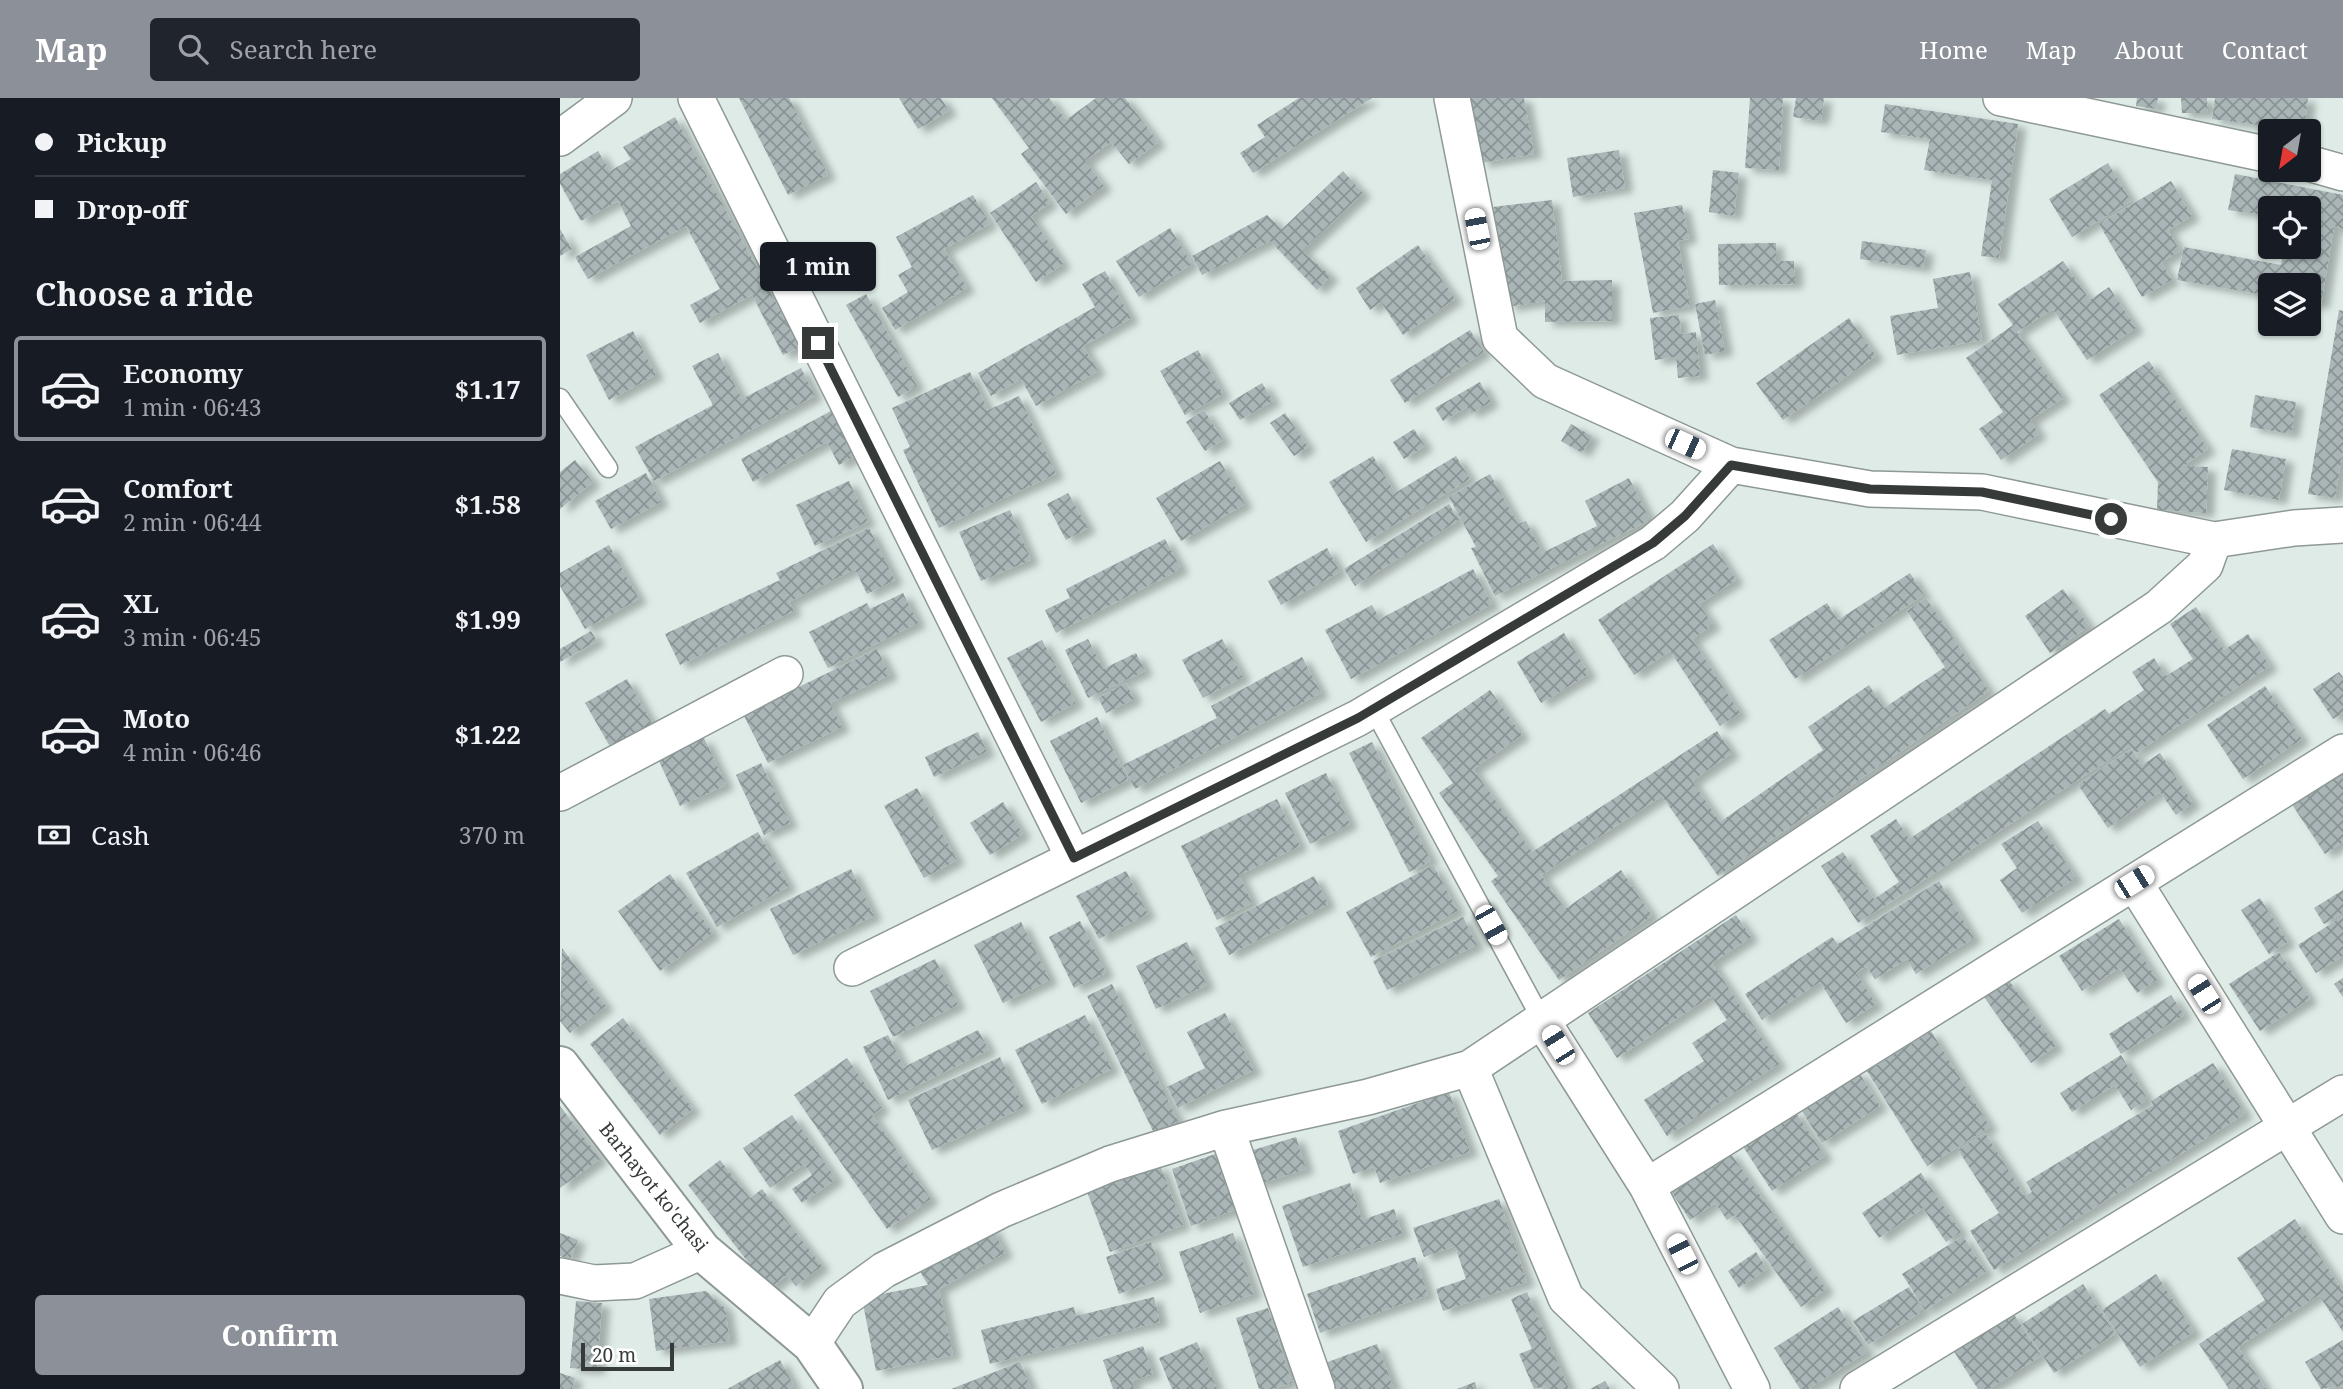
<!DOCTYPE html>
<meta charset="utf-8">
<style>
:root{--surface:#171b24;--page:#20242c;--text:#f1f3f6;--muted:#9ea1a6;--line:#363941;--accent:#8c9099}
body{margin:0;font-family:"Noto Serif",serif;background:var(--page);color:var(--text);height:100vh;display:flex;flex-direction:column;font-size:26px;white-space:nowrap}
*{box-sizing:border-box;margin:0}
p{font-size:23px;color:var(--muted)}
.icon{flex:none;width:38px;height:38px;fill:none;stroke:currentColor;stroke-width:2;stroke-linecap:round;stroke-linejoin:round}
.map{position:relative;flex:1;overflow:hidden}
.side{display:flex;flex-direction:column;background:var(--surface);width:560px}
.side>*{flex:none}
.hud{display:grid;align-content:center;height:154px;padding:0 35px;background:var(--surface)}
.needle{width:46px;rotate:211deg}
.controls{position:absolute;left:1698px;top:21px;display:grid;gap:14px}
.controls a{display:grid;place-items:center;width:63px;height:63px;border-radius:7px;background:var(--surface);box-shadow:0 2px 5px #0004;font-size:35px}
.scale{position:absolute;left:21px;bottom:18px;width:93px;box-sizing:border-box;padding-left:7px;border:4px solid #363a39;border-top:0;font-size:19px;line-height:24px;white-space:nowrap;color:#363a39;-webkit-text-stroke:5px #fff;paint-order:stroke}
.end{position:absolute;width:32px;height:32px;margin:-16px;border:9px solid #363a39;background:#fff;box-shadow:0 0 0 4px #fff}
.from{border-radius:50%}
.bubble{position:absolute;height:49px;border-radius:7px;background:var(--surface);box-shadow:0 2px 5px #0004;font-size:23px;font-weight:700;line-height:49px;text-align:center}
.car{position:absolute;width:21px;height:42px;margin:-21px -10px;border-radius:9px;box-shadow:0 0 5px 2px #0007;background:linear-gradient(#fff 24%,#345 0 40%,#fff 0 76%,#345 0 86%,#fff 0)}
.hud b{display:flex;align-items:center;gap:24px;height:66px;font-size:26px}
.hud b+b{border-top:2px solid var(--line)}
.hud i{width:18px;height:18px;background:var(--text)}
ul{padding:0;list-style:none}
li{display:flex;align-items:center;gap:21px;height:105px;margin:0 14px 10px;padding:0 21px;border:4px solid transparent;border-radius:7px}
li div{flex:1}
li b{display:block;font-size:26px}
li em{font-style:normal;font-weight:700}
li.current{border-color:var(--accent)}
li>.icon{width:63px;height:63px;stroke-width:1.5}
h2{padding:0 35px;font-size:32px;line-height:84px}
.pay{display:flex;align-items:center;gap:18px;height:77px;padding:0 35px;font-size:26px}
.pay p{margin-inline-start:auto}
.primary-button{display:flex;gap:14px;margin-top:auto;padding:14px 35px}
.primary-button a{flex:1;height:80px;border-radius:7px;background:var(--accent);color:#fff;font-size:28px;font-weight:700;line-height:80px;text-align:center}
header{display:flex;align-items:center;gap:42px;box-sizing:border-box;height:98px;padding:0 35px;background:var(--accent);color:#fff}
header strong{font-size:33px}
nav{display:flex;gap:38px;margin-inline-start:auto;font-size:24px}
.search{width:490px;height:63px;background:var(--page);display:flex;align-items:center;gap:18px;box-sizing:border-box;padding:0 24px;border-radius:7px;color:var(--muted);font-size:26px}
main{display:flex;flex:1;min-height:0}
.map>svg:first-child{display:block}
.building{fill:url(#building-cross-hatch);filter:url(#shadow)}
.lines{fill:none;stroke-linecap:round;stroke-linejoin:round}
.lane-casing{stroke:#8e9996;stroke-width:21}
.street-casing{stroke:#8e9996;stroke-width:38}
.secondary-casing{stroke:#8e9996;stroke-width:42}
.lane{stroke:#fff;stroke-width:18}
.street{stroke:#fff;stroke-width:35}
.secondary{stroke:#fff;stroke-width:38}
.route{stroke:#363a39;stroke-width:9}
.labels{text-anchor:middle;stroke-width:5;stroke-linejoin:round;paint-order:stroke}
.street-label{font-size:19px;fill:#363a39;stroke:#fff}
</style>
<header>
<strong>Map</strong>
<div class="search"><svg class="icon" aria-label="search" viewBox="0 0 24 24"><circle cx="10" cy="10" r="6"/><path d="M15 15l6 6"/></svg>Search here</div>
<nav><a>Home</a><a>Map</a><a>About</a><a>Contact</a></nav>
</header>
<main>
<section class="side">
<div class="hud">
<b><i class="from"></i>Pickup</b>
<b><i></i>Drop-off</b>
</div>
<h2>Choose a ride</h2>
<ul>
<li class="current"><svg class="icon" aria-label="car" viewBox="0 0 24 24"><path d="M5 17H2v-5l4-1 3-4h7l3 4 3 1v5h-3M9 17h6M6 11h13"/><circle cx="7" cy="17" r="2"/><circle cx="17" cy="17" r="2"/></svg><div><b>Economy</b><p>1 min · 06:43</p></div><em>$1.17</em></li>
<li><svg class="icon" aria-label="car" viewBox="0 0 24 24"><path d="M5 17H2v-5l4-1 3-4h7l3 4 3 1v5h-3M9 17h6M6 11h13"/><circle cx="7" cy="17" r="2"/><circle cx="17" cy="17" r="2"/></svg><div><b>Comfort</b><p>2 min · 06:44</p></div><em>$1.58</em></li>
<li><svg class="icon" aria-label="car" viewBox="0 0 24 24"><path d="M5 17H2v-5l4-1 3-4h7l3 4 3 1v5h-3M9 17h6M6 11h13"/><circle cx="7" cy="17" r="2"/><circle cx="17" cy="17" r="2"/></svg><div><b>XL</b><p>3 min · 06:45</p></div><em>$1.99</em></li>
<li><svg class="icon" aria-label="car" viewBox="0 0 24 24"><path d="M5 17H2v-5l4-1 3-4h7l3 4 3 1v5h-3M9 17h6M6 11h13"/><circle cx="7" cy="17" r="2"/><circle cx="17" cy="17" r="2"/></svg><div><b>Moto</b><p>4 min · 06:46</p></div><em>$1.22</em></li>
</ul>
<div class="pay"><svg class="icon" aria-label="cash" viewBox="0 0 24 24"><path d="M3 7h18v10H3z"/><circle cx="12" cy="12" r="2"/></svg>Cash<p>370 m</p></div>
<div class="primary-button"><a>Confirm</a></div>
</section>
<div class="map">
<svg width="1783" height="1291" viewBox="0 0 1783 1291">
<defs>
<pattern id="building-cross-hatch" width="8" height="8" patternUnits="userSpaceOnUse" patternTransform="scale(1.75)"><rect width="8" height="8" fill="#a9b5b6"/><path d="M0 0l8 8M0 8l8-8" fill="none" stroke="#8a9495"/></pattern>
<filter id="shadow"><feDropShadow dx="8" dy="4.5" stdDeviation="3.5" flood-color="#0004"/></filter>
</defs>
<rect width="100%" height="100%" fill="#deebe7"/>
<path class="building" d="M179 0H229L268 77 228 97Z
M339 0H381L389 13 358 31Z
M432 0H489L506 22 536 0H565L598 44 569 66 551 44 525 63 544 88 506 116 461 56 469 50Z
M739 0H812L693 75 680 55 705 39 697 27Z
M909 0H964L974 56 921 65Z
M1190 0H1223L1219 72 1185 70Z
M1236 0H1264L1261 23 1233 19Z
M1577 0H1598L1596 11 1576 8Z
M1621 0H1647L1648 15H1622Z
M1655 0H1748L1744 33 1652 21Z
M1325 6 1458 26 1439 160 1421 158 1432 82 1364 72 1370 41 1321 34Z
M115 19 240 249 223 257 192 197 140 225 130 207 160 191 126 128 28 181 15 159 71 128 58 103 21 123 0 86V76L38 53 50 73 71 61 63 49Z
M1059 52 1065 90 1013 99 1007 60Z
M1548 65 1571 103 1512 139 1489 101Z
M1153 72 1179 75 1174 118 1149 114Z
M783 73 803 95 742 153 771 178 757 192 710 143 642 177 632 158 707 117 722 131Z
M1675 76 1783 97V131L1774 128 1761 207 1748 205V187H1710V198L1617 182 1624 149 1721 167 1724 149H1748V110H1710V118L1668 112Z
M1611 83 1632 118 1608 132 1620 153 1601 164 1612 182 1582 199 1539 126Z
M476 84 490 105 471 118 503 166 476 184 430 115Z
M413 97 430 126 384 151 407 190 335 232 322 210 348 194 338 177 352 169 336 139Z
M992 102 1002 183 1052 182V223L985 224V203L948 209 933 109Z
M1122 107 1129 141 1118 143 1130 208 1093 215 1074 115Z
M610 130 632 166 579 199 556 163Z
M0 131 12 151 0 158Z
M1302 143 1366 152 1363 170 1300 161Z
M1216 145V163H1234L1235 186 1159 187 1158 146Z
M858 147 895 201 843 237 821 204 810 212 796 190Z
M1503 163 1530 202 1549 189 1576 230 1527 262 1493 211 1457 234 1503 300 1470 322 1479 336 1441 362 1419 331 1443 314 1406 260 1453 227 1438 206Z
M545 173 571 220 523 248 538 273 476 308 461 281 431 298 418 275 535 209 522 186Z
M1410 174 1422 242 1337 257 1330 218 1378 210 1373 181Z
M306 196 357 288 338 299 286 207Z
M1155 202 1165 253 1145 257 1135 206Z
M1779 212 1783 213V352L1775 400 1748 396Z
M1119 217 1121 236 1136 234 1140 278 1118 280 1116 259 1095 262 1090 220Z
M1289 220 1316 258 1223 322 1196 285Z
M910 232 924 254 845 305 830 282Z
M73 233 96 277 49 302 26 257Z
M638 252 663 296 625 317 600 273Z
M158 255 182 301 241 270 255 298 94 383 75 349 153 307 132 268Z
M1589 263 1648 351 1623 368 1648 369 1646 415 1597 412 1598 384 1539 297Z
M410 274 428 312 459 298 496 376 379 430 343 352 350 349 332 310Z
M920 284 931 304 911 316 907 309 883 323 875 310Z
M702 285 713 303 680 322 669 305Z
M1695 297 1736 304 1731 336 1690 329Z
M644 312 663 342 645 353 626 324Z
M271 313 295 358 279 367 267 344 193 384 181 361Z
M725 315 748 349 734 358 710 325Z
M1011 326 1032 338 1022 355 1001 343Z
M854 331 865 348 844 361 833 344Z
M1672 351 1726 361 1719 402 1664 392Z
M813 358 835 395 896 358 910 381 806 444 769 384Z
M15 362 33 384 0 411V374Z
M660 363 685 406 621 443 596 400Z
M86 375 101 404 51 431 35 403Z
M930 376 958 426 966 423 982 455 1037 428 1025 403 1069 380 1090 422 935 498 911 450 916 449 889 399Z
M289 383 308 424 255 448 236 407Z
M508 395 528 430 506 442 487 406Z
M889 406 899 422 795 488 784 471Z
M450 412 471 462 421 483 399 434Z
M309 430 335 482 307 496 295 471 229 504 234 513 120 567 105 536 220 482 216 475Z
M605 441 621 471 496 535 485 512 510 500 506 491Z
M1153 446 1176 482 1139 506 1153 527 1132 541 1180 615 1160 628 1110 553 1074 577 1038 522Z
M49 447 79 501 25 531 0 488V475Z
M767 450 780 474 721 507 708 483Z
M913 471 932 506 791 581 765 532 812 507 820 521Z
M1350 475 1364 497 1235 581 1209 542 1267 505 1278 522Z
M1503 491 1529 528 1490 555 1465 518Z
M343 495 358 525 268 570 249 534 307 505 310 511Z
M1366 500 1429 593 1158 778 1102 698 981 777 1005 811 1061 772 1092 818 999 882 931 783 938 778 879 695 893 685 861 640 930 592 962 637 913 671 972 754 1157 633 1172 655 1132 683 1160 724 1263 652 1248 629 1309 587 1324 610 1385 569 1347 513Z
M1636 509 1664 552 1688 536 1710 568 1576 655 1570 648 1298 825 1261 768 1283 754 1314 801 1339 784 1310 738 1336 721 1349 741 1545 611 1549 616 1584 592 1572 574 1594 560 1606 578 1633 561 1610 526Z
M31 533 37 543 0 564V551Z
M1004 535 1029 576 981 605 957 564Z
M528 541 543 571 576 555 585 573 528 600 505 552Z
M662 541 683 579 643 600 622 562Z
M482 542 516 605 481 624 447 560Z
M317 551 330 577 270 605 282 629 208 665 183 616Z
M742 559 761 595 575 691 563 667 657 620 651 608Z
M1779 574 1783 579V615L1773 621 1753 591Z
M67 581 94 629 52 652 25 605Z
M566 585 574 601 546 615 538 600Z
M1705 588 1742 641 1683 681 1647 627Z
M537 619 568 682 521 705 490 643Z
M418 634 427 654 374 679 365 659Z
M144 640 166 687 120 708 98 661Z
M812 644 871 763 849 774 789 655Z
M1571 651 1582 667 1600 655 1633 705 1616 717 1600 694 1548 730 1518 687Z
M201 665 230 725 204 737 176 677Z
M1783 670V744L1765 756 1731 705Z
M766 675 790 726 750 746 725 695Z
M357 690 397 762 364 780 324 708Z
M717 701 740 748 679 777 692 805 657 822 621 748Z
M443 704 463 736 430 757 410 725Z
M1478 723 1516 780 1462 815 1440 782 1457 770 1441 746Z
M198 734 229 788 157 829 126 775Z
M873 767 898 813 811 859 786 814Z
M291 771 314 818 233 857 210 811Z
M566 773 588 816 539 841 516 798Z
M110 776 153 835 100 873 58 813Z
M754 778 768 806 669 857 655 830Z
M1379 783 1414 840 1356 876 1347 861 1315 881 1306 868 1296 875 1316 906 1286 925 1260 884 1202 922 1185 896 1272 839 1278 846Z
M1783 792V815L1764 826 1754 810Z
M1700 800 1728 844 1709 856 1681 812Z
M1176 817 1191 839 1152 865 1219 966 1107 1038 1084 1002 1144 963 1132 945 1167 922 1151 898 1057 960 1028 915Z
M1783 818V858L1756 875 1738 847Z
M903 819 917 847 827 892 813 863Z
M1559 821 1597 882 1577 895 1560 870 1522 893 1499 858Z
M520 823 546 875 514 890 489 839Z
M461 824 490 882 443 905 414 847Z
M627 844 647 887 596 911 576 868Z
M2 850 46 908 10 935 0 923Z
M1719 854 1750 901 1700 933 1669 886Z
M375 861 398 907 333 939 310 893Z
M1783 880V899L1774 886Z
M1448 881 1496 948 1471 965 1424 899Z
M552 886 618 1023 594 1035 527 898Z
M1611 897 1624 917 1561 956 1549 936Z
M665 915 694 972 618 1010 607 989 645 970 627 934Z
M525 917 552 971 482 1006 455 952Z
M63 920 133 1011 100 1037 30 946Z
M418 932 429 952 328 1002 303 949 328 937 344 969Z
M1371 933 1430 1029 1367 1068 1307 973Z
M1561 957 1588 1002 1571 1012 1555 987 1512 1014 1500 995Z
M440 959 464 1009 372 1052 348 1002Z
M287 960 322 1010 312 1017 371 1101 327 1131 234 997Z
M1653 965 1685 1016 1434 1172 1410 1133 1439 1115 1398 1052 1425 1035 1465 1098 1472 1094 1466 1084 1593 1007 1591 1003Z
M1298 973 1320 1008 1262 1045 1240 1010Z
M889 994 910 1054 820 1085 814 1069 793 1076 778 1033Z
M0 1008 40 1061 0 1090Z
M1234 1012 1265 1058 1212 1093 1182 1047Z
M232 1017 276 1081 242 1105 232 1091 252 1077 244 1066 210 1090 183 1050Z
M736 1039 746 1071 697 1087 687 1054Z
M1169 1053 1266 1191 1241 1209 1175 1117 1167 1122 1155 1105 1130 1122 1110 1092Z
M655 1056 675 1112 631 1128 612 1071Z
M160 1062 190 1100 202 1091 262 1168 236 1188 227 1177 209 1191 128 1087Z
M600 1067 623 1127 550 1154 527 1094Z
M1361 1075 1401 1134 1386 1144 1363 1110 1319 1140 1302 1115Z
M790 1085 802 1122 834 1111 842 1136 743 1169 722 1108Z
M939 1101 967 1184 883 1213 876 1191 906 1181 895 1148 864 1159 853 1130Z
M1735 1121 1783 1193V1234L1759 1197 1678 1249 1706 1291H1669L1639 1246 1705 1202 1677 1160Z
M431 1128 445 1155 379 1191 393 1257 316 1273 302 1200 368 1187 357 1168Z
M0 1135 18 1142 10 1162 0 1158Z
M673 1135 694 1196 640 1215 619 1154Z
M1403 1138 1426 1174 1365 1212 1342 1176Z
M591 1144 604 1180 559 1196 546 1159Z
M1196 1154 1207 1171 1179 1190 1168 1173Z
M855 1159 868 1197 760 1235 747 1196Z
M1596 1176 1634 1234 1580 1269 1542 1212Z
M1523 1186 1555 1236 1494 1275 1462 1226Z
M1349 1189 1363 1213 1308 1247 1293 1223Z
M146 1193 165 1210 170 1243 96 1253 89 1201Z
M967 1194 1009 1291H987L986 1288 974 1291 959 1256 972 1251 951 1201Z
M594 1199 600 1224 430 1266 421 1232 514 1209 516 1218Z
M16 1203 42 1205 37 1272 10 1270Z
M1278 1209 1307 1254 1248 1291H1240L1214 1250Z
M708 1210 732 1285 713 1291H699L676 1220Z
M1453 1215 1481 1258 1429 1291H1418L1393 1252Z
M1783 1242V1288L1761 1291 1745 1264Z
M637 1244 657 1291H612L599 1260Z
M817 1246 834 1291H774L765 1265Z
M583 1248 593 1276 572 1283 574 1291H553L543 1262Z
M220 1262 234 1288 229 1291H167Z
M460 1264 471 1291H391Z
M0 1275 15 1280 12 1291H0Z
M1045 1283 1050 1291H1030Z
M915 1284 917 1291H897Z"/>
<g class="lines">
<defs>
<path id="lane" d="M0 300 48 370
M813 610 983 924"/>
<path id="street" d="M136 0 514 760
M892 0 940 240 985 283 1171 367 1310 391 1422 394 1654 442 1734 430 1783 427
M1441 0 1710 57
M0 40 54 0
M1748 65 1783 75
M0 695 225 576
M1574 784 1783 1118
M292 870 798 620 1093 445 1125 418 1171 367
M983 924 1087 1088
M910 970 1006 1200 1101 1291
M666 1030 757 1291
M0 1178 34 1185 75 1183 142 1153
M252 1246 280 1204 324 1172 441 1112 550 1066 666 1030 808 999 910 970 1599 509 1645 467 1654 442
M1192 1291 1087 1088 1783 654
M1298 1291 1783 995"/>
<path id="secondary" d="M0 968 142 1153 252 1246 283 1291"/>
</defs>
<use href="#lane" class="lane-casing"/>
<use href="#street" class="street-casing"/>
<use href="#secondary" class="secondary-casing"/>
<use href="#lane" class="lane"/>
<use href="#street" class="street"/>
<use href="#secondary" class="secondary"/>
</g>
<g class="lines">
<path class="route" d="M258 245 514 760 798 620 1093 445 1125 418 1171 367 1310 391 1422 394 1551 421"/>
</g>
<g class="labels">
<g class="street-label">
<text transform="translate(94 1089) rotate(51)" y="7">Barhayot ko'chasi</text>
</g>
</g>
</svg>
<div class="controls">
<a><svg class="needle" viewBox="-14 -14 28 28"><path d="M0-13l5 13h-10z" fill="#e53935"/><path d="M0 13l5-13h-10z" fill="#9ea1a6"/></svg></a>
<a><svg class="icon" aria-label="locate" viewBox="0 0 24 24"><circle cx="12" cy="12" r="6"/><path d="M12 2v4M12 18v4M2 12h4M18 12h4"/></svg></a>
<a><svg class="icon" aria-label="layers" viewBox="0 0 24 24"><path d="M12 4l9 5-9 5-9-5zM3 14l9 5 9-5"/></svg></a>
</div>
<div class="scale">20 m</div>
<i class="end from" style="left:1551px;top:421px"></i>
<i class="end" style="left:258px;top:245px"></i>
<div class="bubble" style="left:200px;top:144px;width:116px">1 min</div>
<i class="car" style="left:917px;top:131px;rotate:349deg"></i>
<i class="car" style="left:1125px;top:346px;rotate:114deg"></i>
<i class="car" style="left:1574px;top:784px;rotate:58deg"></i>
<i class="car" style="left:931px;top:827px;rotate:151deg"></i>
<i class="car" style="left:1644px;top:896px;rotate:328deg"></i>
<i class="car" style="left:998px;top:947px;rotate:328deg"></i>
<i class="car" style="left:1122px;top:1156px;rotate:333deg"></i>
</div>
</main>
